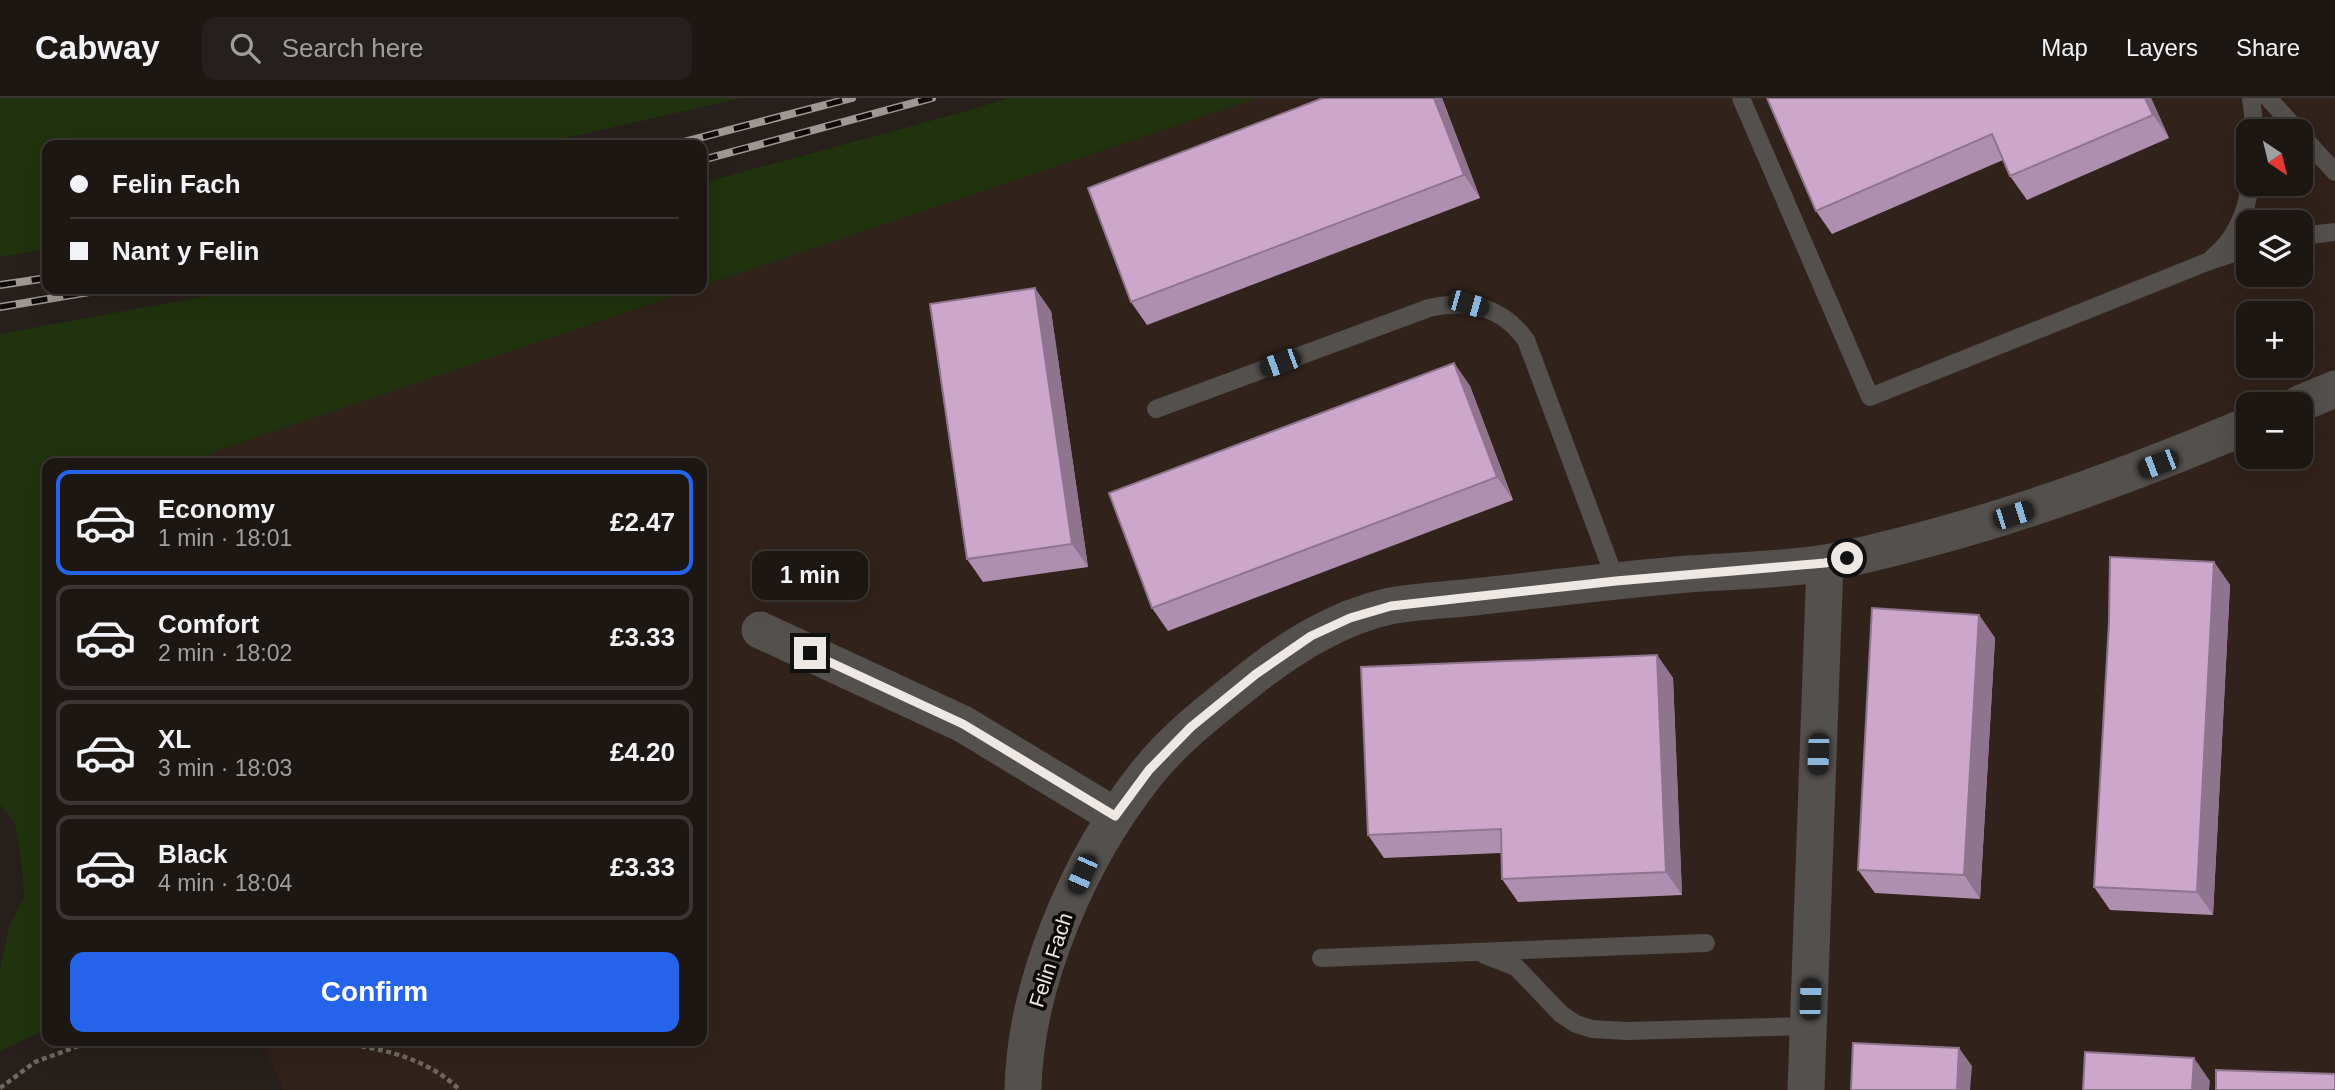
<!DOCTYPE html>
<meta charset="utf-8">
<style>
:root{--surface:#1d1714;--page:#25201d;--text:#f1f3f6;--muted:#a09fa0;--line:#3b3634;--accent:#2563eb}
body{margin:0;font-family:Arial,sans-serif;background:var(--page);color:var(--text);height:100vh;display:flex;flex-direction:column;font-size:26px;white-space:nowrap}
*{box-sizing:border-box;margin:0}
p{font-size:23px;color:var(--muted)}
.icon{flex:none;width:38px;height:38px;fill:none;stroke:currentColor;stroke-width:2;stroke-linecap:round;stroke-linejoin:round}
.map{position:relative;flex:1;overflow:hidden}
.side{position:absolute;left:42px;top:360px;width:665px;height:588px;display:flex;flex-direction:column;background:var(--surface);border-radius:14px;box-shadow:0 7px 28px #0002,0 0 0 2px var(--line)}
.side>*{flex:none}
.top-card{position:absolute;left:42px;top:42px;width:665px;height:154px;border-radius:14px;box-shadow:0 7px 28px #0002,0 0 0 2px var(--line);display:grid;align-content:center;height:154px;padding:0 28px;background:var(--surface)}
.needle{width:46px;rotate:145deg}
.tools{position:absolute;left:2236px;top:21px;display:grid;gap:14px}
.tools a{display:grid;place-items:center;width:77px;height:77px;border-radius:14px;background:var(--surface);box-shadow:0 7px 28px #0002,0 0 0 2px var(--line);font-size:35px}
.end{position:absolute;width:32px;height:32px;margin:-16px;border:9px solid #eee8e5;background:#111;box-shadow:0 0 0 4px #111}
.from{border-radius:50%}
.bubble{position:absolute;height:49px;border-radius:14px;background:var(--surface);box-shadow:0 7px 28px #0002,0 0 0 2px var(--line);font-size:23px;font-weight:700;line-height:49px;text-align:center}
.car{position:absolute;width:21px;height:42px;margin:-21px -10px;border-radius:9px;box-shadow:0 0 5px 2px #0007;background:linear-gradient(#222 24%,#8ab4d8 0 40%,#222 0 76%,#8ab4d8 0 86%,#222 0)}
.top-card b{display:flex;align-items:center;gap:24px;height:66px;font-size:26px}
.top-card b+b{border-top:2px solid var(--line)}
.top-card i{width:18px;height:18px;background:var(--text)}
ul{padding:12px 0 0;list-style:none}
li{display:flex;align-items:center;gap:21px;height:105px;margin:0 14px 10px;padding:0 14px;border:4px solid var(--line);border-radius:14px}
li div{flex:1}
li b{display:block;font-size:26px}
li em{font-style:normal;font-weight:700}
li.active{border-color:var(--accent)}
li>.icon{width:63px;height:63px;stroke-width:1.5}
.primary-button{display:flex;gap:14px;margin-top:auto;padding:14px 28px}
.primary-button a{flex:1;height:80px;border-radius:14px;background:var(--accent);color:#fff;font-size:28px;font-weight:700;line-height:80px;text-align:center}
header{display:flex;align-items:center;gap:42px;box-sizing:border-box;height:98px;padding:0 35px;background:var(--surface);border-bottom:2px solid var(--line)}
header strong{font-size:33px}
nav{display:flex;gap:38px;margin-inline-start:auto;font-size:24px}
.search{width:490px;height:63px;background:var(--page);display:flex;align-items:center;gap:18px;box-sizing:border-box;padding:0 24px;border-radius:14px;color:var(--muted);font-size:26px}
.map>svg:first-child{display:block}
.built{fill:#31221b;fill-rule:evenodd}
.green{fill:#20320e}
.lines{fill:none;stroke-linecap:round;stroke-linejoin:round}
.path{stroke:#6f6864;stroke-width:4.5;stroke-dasharray:5 3.5;stroke-linecap:butt}
.lane{stroke:#53504d;stroke-width:18}
.street{stroke:#53504d;stroke-width:37}
.rail-casing{stroke:#9e9794;stroke-width:8}
.rail{stroke:#0d0908;stroke-width:5;stroke-dasharray:16;stroke-linecap:butt}
.wall{fill:#af8faf}
.shaded-wall{fill:#8f748e}
.building{fill:#cca6cb;stroke:#8f748e;stroke-width:2}
.route{stroke:#eee8e5;stroke-width:9}
.labels{text-anchor:middle;stroke-width:7;stroke-linejoin:round;paint-order:stroke}
.street-label{font-size:21px;fill:#eee8e5;stroke:#0d0908}
</style>
<header>
<strong>Cabway</strong>
<div class="search"><svg class="icon" aria-label="search" viewBox="0 0 24 24"><circle cx="10" cy="10" r="6"/><path d="M15 15l6 6"/></svg>Search here</div>
<nav><a>Map</a><a>Layers</a><a>Share</a></nav>
</header>
<div class="map">
<svg width="2335" height="992" viewBox="0 0 2335 992">
<rect width="100%" height="100%" fill="#271f1b"/>
<path class="built" d="M1257 0H2335V992H283L263 943H702V366H208L210 355 695 191H702V188ZM2249 33H2301V86H2249ZM2249 124H2301V177H2249ZM2249 215H2301V268H2249ZM2249 306H2301V359H2249Z"/>
<path class="green" d="M0 0H742L535 47H47V151L0 159Z
M1008 0H1257L702 188V85L970 12Z
M244 191H695L210 355 208 366H47V931L0 953V871L9 829 24 799 22 771 15 725 0 707V236Z"/>
<g class="lines">
<path class="path" d="M319 943C369 948 422 955 460 992
M0 990 35 964 92 943"/>
<path class="lane" d="M1741 0 1870 299 2207 164 2249 150
M2251 0 2255 33
M2268 0 2298 33
M2301 37 2335 74
M2301 138 2335 134
M2213 159C2236 141 2247 113 2250 86
M1156 311 1429 210C1469 201 1501 208 1526 242L1616 483
M1485 857 1516 869 1561 916 1576 926 1592 931 1627 933 1809 928
M1321 860 1706 845"/>
<path class="street" d="M2299 306 2335 291
M760 532 963 626 1115 718
M1023 992C1025 884 1080 759 1147 675 1174 641 1209 614 1243 587 1286 552 1335 520 1390 508 1418 503 1447 502 1474 499 1546 491 1617 482 1688 476 1734 473 1781 472 1826 465 1863 458 1901 448 1938 438 2045 409 2147 370 2249 327
M1806 992 1825 465"/>
<defs>
<path id="rail" d="M672 47 852 0
M702 62 932 0
M0 187 47 180
M0 209 107 191"/>
</defs>
<use href="#rail" class="rail-casing"/>
<use href="#rail" class="rail"/>
</g>
<path class="wall" d="M1323 0H1442L1480 100 1147 227 1131 204Z
M1767 0H2151L2169 40 2027 102 2010 78 2003 62 1832 136 1816 113Z
M1051 213 1088 469 983 484 967 461Z
M1454 265 1470 288 1513 402 1168 533 1152 510Z
M2214 464 2230 487 2213 817 2110 812 2094 789Z
M1979 517 1995 540 1980 801 1875 795 1858 772Z
M1657 557 1673 580 1682 797 1518 804 1502 781 1501 755 1384 760 1368 737Z"/>
<path class="shaded-wall" d="M1434 0H1442L1480 100 1464 77Z
M2145 0H2151L2169 40 2153 17Z
M1035 190 1051 213 1088 469 1072 446Z
M1454 265 1470 288 1513 402 1497 379Z
M2214 464 2230 487 2213 817 2197 794Z
M1979 517 1995 540 1980 801 1964 777Z
M1657 557 1673 580 1682 797 1666 774Z
M1959 950 1972 968 1970 992H1957Z
M2194 960 2210 983 2209 992H2192Z"/>
<path class="building" d="M1323 0H1434L1464 77 1131 204 1088 90Z
M1767 0H2145L2153 17 2010 78 1992 36 1816 113Z
M1035 190 1072 446 967 461 930 206Z
M1454 265 1497 379 1152 510 1109 395Z
M2110 459 2214 464 2197 794 2094 789 2109 524Z
M1872 510 1979 517 1964 777 1858 772Z
M1657 557 1666 774 1502 781 1501 731 1368 737 1361 569Z
M1853 945 1959 950 1957 992H1851Z
M2085 954 2194 960 2192 992H2083Z
M2216 972 2335 976V992H2216Z"/>
<g class="lines">
<path class="route" d="M810 555 963 626 1115 718 1149 672 1191 629 1256 576 1311 538 1350 520 1391 508 1616 483 1825 465 1847 460"/>
</g>
<g class="labels">
<g class="street-label">
<text transform="translate(1051 862) rotate(-72)" y="7">Felin Fach</text>
</g>
</g>
</svg>
<div class="tools">
<a><svg class="needle" viewBox="-14 -14 28 28"><path d="M0-13l5 13h-10z" fill="#e53935"/><path d="M0 13l5-13h-10z" fill="#a09fa0"/></svg></a>
<a><svg class="icon" aria-label="layers" viewBox="0 0 24 24"><path d="M12 4l9 5-9 5-9-5zM3 14l9 5 9-5"/></svg></a>
<a>+</a>
<a>−</a>
</div>
<i class="end from" style="left:1847px;top:460px"></i>
<i class="end" style="left:810px;top:555px"></i>
<div class="bubble" style="left:752px;top:453px;width:116px">1 min</div>
<i class="car" style="left:1468px;top:206px;rotate:106deg"></i>
<i class="car" style="left:1280px;top:265px;rotate:250deg"></i>
<i class="car" style="left:2158px;top:366px;rotate:249deg"></i>
<i class="car" style="left:2013px;top:417px;rotate:72deg"></i>
<i class="car" style="left:1818px;top:656px;rotate:182deg"></i>
<i class="car" style="left:1082px;top:776px;rotate:204deg"></i>
<i class="car" style="left:1810px;top:901px;rotate:2deg"></i>
<div class="top-card">
<b><i class="from"></i>Felin Fach</b>
<b><i></i>Nant y Felin</b>
</div>
<section class="side">
<ul>
<li class="active"><svg class="icon" aria-label="car" viewBox="0 0 24 24"><path d="M5 17H2v-5l4-1 3-4h7l3 4 3 1v5h-3M9 17h6M6 11h13"/><circle cx="7" cy="17" r="2"/><circle cx="17" cy="17" r="2"/></svg><div><b>Economy</b><p>1 min · 18:01</p></div><em>£2.47</em></li>
<li><svg class="icon" aria-label="car" viewBox="0 0 24 24"><path d="M5 17H2v-5l4-1 3-4h7l3 4 3 1v5h-3M9 17h6M6 11h13"/><circle cx="7" cy="17" r="2"/><circle cx="17" cy="17" r="2"/></svg><div><b>Comfort</b><p>2 min · 18:02</p></div><em>£3.33</em></li>
<li><svg class="icon" aria-label="car" viewBox="0 0 24 24"><path d="M5 17H2v-5l4-1 3-4h7l3 4 3 1v5h-3M9 17h6M6 11h13"/><circle cx="7" cy="17" r="2"/><circle cx="17" cy="17" r="2"/></svg><div><b>XL</b><p>3 min · 18:03</p></div><em>£4.20</em></li>
<li><svg class="icon" aria-label="car" viewBox="0 0 24 24"><path d="M5 17H2v-5l4-1 3-4h7l3 4 3 1v5h-3M9 17h6M6 11h13"/><circle cx="7" cy="17" r="2"/><circle cx="17" cy="17" r="2"/></svg><div><b>Black</b><p>4 min · 18:04</p></div><em>£3.33</em></li>
</ul>
<div class="primary-button"><a>Confirm</a></div>
</section>
</div>
